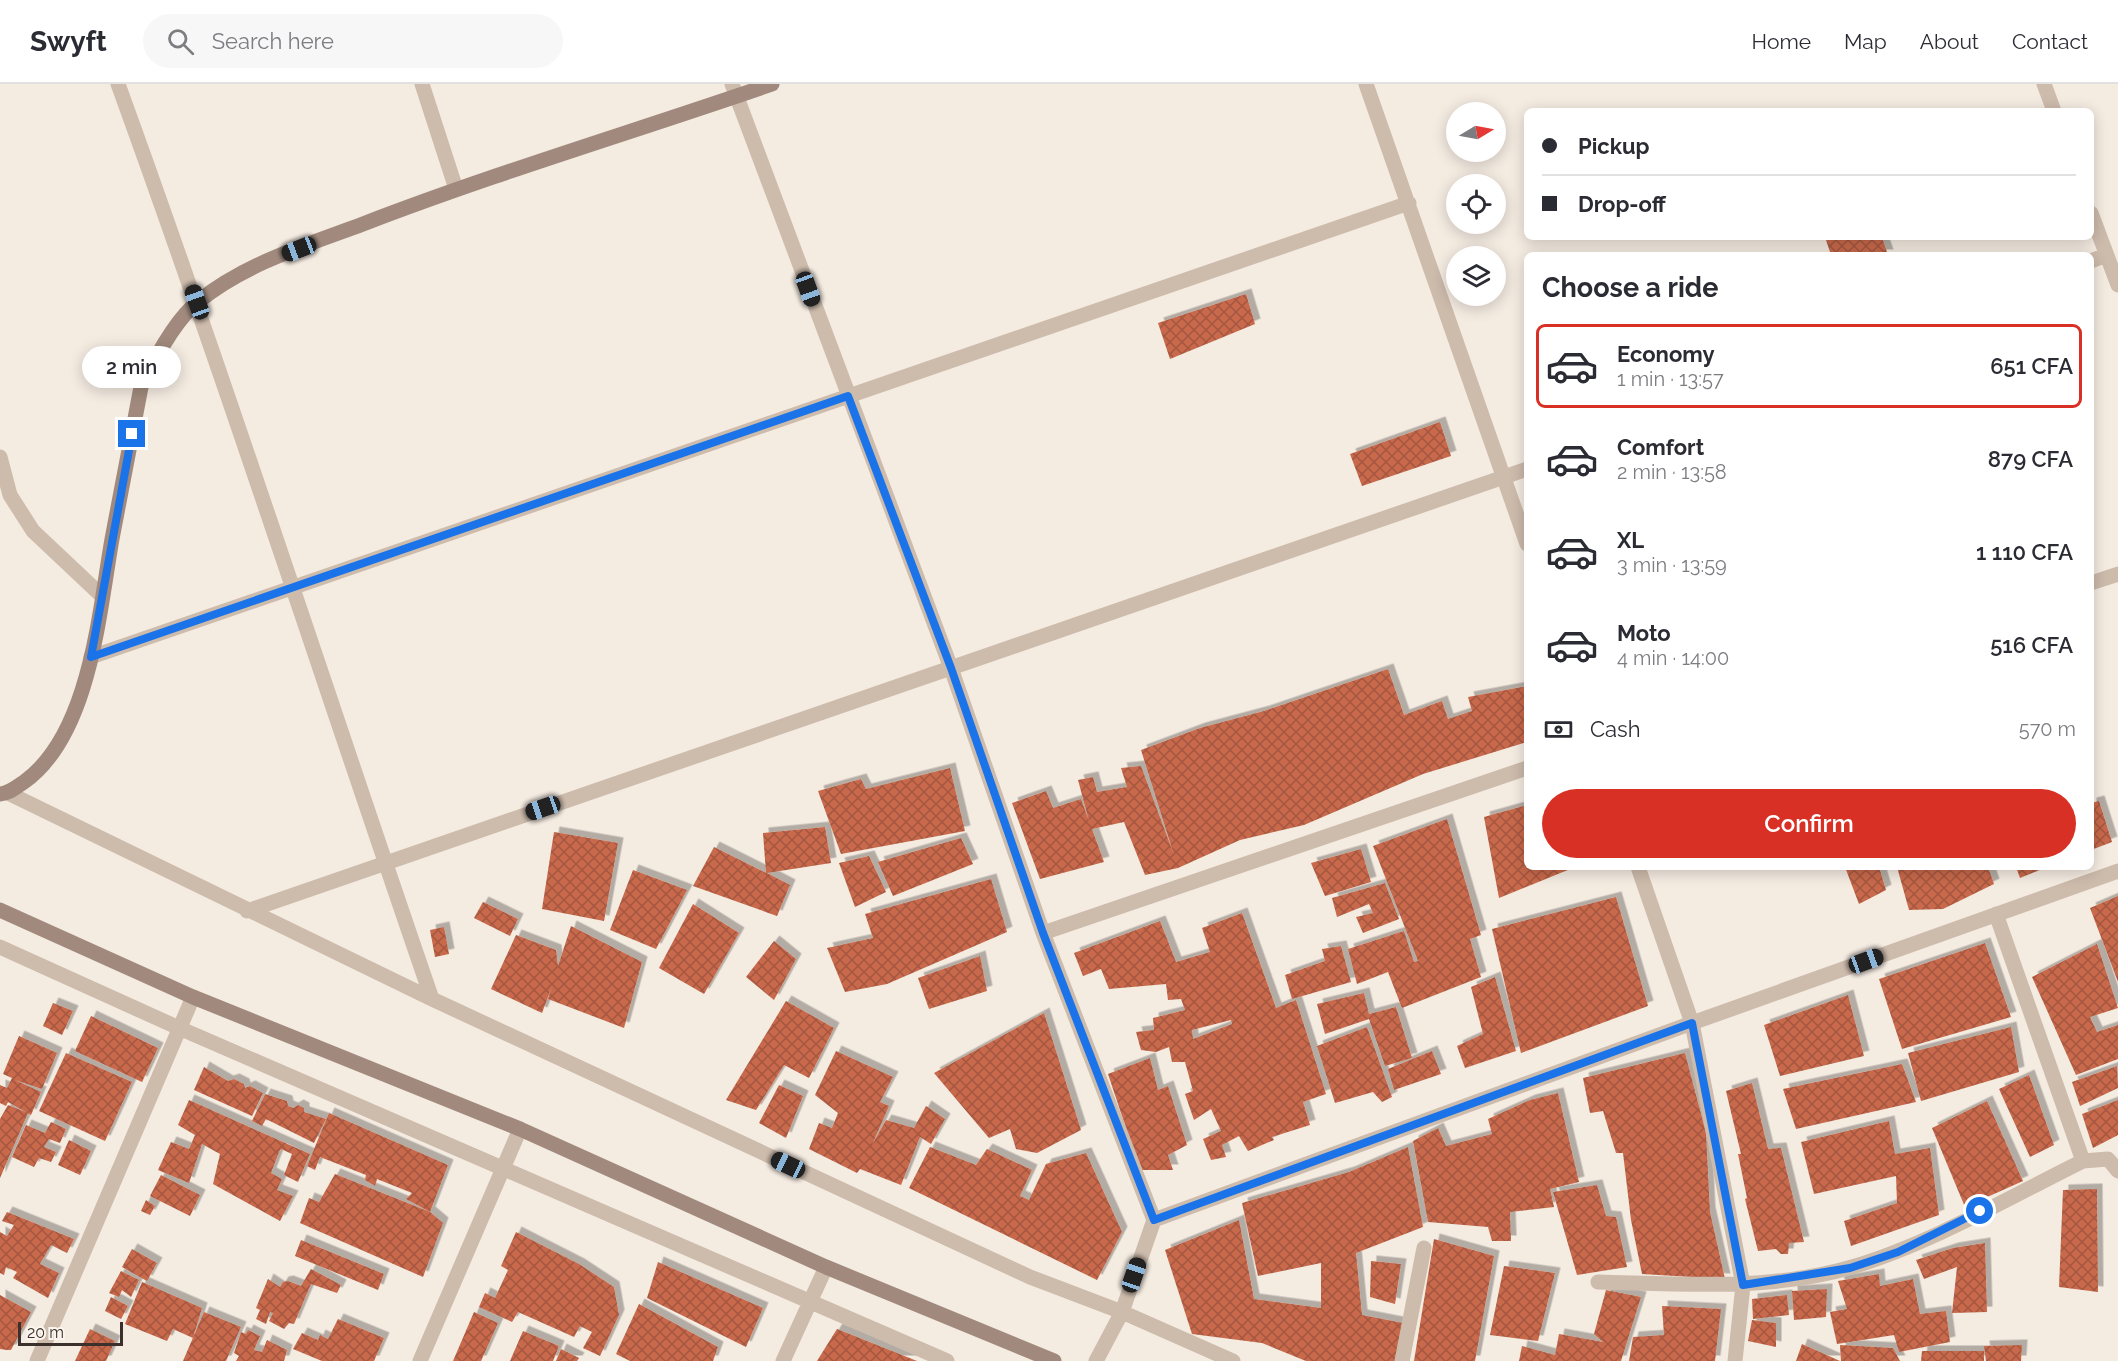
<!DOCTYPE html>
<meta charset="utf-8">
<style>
:root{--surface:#fff;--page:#f7f7f7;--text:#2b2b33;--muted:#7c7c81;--line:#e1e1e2;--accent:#d93025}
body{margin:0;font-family:Raleway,sans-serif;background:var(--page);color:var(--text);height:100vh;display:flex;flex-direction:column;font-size:22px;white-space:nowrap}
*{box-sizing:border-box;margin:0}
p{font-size:20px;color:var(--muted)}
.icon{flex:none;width:33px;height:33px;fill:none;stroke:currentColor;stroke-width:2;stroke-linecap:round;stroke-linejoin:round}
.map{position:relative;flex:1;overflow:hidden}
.sheet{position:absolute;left:1524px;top:168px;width:570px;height:618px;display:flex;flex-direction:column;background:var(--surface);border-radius:9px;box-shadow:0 3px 15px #0003}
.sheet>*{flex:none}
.hud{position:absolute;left:1524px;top:24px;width:570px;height:132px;border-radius:9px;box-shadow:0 3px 15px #0003;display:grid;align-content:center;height:132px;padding:0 18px;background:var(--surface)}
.needle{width:39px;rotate:80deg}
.tools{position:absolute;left:1446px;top:18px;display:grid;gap:12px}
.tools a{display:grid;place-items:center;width:60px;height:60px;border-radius:50%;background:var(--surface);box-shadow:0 3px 15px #0003;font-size:30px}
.scale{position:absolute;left:18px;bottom:15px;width:105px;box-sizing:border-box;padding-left:6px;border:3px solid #3b302b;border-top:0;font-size:16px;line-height:21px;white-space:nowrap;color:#3b302b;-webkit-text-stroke:4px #fbf5ee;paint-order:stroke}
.end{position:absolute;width:27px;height:27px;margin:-14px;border:8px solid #1a73e8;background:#fff;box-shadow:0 0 0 3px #fff}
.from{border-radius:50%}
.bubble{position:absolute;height:42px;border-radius:21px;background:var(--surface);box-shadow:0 3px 15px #0003;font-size:20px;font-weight:600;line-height:42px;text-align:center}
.car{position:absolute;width:18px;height:36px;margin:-18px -9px;border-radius:8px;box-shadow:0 0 4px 2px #0007;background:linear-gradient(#222 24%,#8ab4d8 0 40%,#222 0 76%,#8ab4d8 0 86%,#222 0)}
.hud b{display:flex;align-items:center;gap:21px;height:57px;font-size:22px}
.hud b+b{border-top:2px solid var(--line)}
.hud i{width:15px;height:15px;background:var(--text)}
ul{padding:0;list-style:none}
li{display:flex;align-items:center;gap:18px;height:84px;margin:0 12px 9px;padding:0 6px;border:3px solid transparent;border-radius:9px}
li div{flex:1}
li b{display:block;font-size:22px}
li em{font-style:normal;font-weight:600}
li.on{border-color:var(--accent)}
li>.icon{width:54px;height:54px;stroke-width:1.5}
h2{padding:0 18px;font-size:27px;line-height:72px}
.pay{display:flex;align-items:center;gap:15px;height:66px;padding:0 18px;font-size:22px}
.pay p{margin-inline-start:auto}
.button{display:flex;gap:12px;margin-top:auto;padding:12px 18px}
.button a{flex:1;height:69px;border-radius:36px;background:var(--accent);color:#fff;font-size:24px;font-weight:600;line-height:69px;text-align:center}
header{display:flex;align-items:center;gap:36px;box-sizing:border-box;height:84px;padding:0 30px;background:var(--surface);border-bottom:2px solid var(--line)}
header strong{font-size:28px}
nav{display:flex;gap:33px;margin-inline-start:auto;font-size:21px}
.search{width:420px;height:54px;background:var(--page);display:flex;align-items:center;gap:15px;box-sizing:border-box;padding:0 21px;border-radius:33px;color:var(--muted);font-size:22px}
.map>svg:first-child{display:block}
.building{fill:url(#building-cross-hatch);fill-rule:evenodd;filter:url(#shadow)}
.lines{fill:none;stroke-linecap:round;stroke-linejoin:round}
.street{stroke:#cdbbac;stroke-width:15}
.secondary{stroke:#a18a7d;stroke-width:15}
.route{stroke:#1a73e8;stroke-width:8}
</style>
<header>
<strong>Swyft</strong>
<div class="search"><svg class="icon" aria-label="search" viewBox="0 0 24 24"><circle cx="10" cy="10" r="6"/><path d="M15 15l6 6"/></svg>Search here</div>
<nav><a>Home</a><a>Map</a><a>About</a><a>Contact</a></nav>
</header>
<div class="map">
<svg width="2118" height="1277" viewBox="0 0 2118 1277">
<defs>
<pattern id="building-cross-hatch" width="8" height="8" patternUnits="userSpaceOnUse" patternTransform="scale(1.5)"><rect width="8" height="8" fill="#c8694b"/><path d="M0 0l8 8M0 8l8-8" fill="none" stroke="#a4573f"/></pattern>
<filter id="shadow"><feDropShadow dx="5.5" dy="-5.5" stdDeviation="0" flood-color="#0004"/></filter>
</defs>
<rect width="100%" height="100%" fill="#f4ebe1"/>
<path class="building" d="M1825 153H1882L1888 171H1831Z
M1246 210 1255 240 1170 275 1158 239Z
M1440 338 1451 372 1362 402 1350 370Z
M1388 585 1404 631 1442 617 1448 635 1472 627 1468 613 1527 602V658L1423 690 1304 741 1240 756 1178 784 1145 791 1124 738 1092 745 1104 778 1040 795 1012 719 1046 707 1053 724 1081 715 1089 737 1078 696 1093 693 1097 708 1127 703 1121 684 1141 682 1174 771 1141 666 1200 644 1264 627Z
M950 684 965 747 841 770 818 707 861 695 866 705Z
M2099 717 2112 758 2091 766V719Z
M1527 721V783H1575L1499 814 1484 733Z
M1447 735 1481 851 1470 855 1481 893 1402 924 1388 888 1357 900 1348 865 1404 847 1414 878 1418 877 1373 762Z
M825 743 831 779 767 789 790 801 777 832 693 802 714 763 766 789 763 749Z
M554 748 618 759 604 837 542 825Z
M961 754 973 780 893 812 878 778Z
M1361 765 1371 798 1325 812 1311 779Z
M869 772 886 808 855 823 839 779Z
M1845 783H1879L1886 806 1859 820Z
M1897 783H1988L1994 800 1943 825 1909 826Z
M2016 783H2047L2020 794Z
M633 786 687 806 656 865 610 846Z
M991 795 1007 848 887 900 845 908 827 864 873 854 865 830Z
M1385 799 1399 835 1363 849 1356 833 1373 829 1369 820 1337 833 1332 814Z
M2118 812V898L2090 824Z
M1616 813 1648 922 1521 969 1492 845Z
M483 818 518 835 510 852 474 834Z
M693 820 739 849 704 910 659 884Z
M1242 829 1276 924 1296 916 1326 1010 1303 1018 1310 1041 1272 1053 1274 1056 1248 1067 1239 1052 1222 1061 1226 1073 1211 1076 1203 1055 1221 1047 1211 1025 1194 1036 1185 1010 1193 1007 1185 978H1172L1169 963 1156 968 1141 966 1136 948 1154 946 1153 934 1185 926 1181 915 1168 916 1166 900 1109 905 1101 885 1083 892 1074 869 1160 837 1176 878 1210 868 1202 844ZM1231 936 1232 940 1193 955 1192 946Z
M571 842 642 878 624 944 548 915 552 902 542 929 491 905 516 851 556 866 558 882Z
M444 843 449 870 435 873 430 846Z
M774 857 796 875 774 916 746 893Z
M1985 859 2011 933 1902 965 1879 895Z
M2097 860 2118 924 2090 933 2097 948 2118 941V975L2076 991 2032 893Z
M1341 862 1351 898 1292 915 1285 891 1325 877 1322 865Z
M980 872 987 907 929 925 918 894Z
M1495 893 1516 967 1465 984 1457 962 1483 950 1471 903Z
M1364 909 1369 930 1396 923 1412 974 1385 982 1369 935 1325 950 1317 920Z
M1848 911 1864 972 1780 992 1764 941Z
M786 917 834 944 809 994 784 981 756 1026 726 1016Z
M53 919 73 927 62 951 43 942Z
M1044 929 1081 1046 1037 1069 1016 1065 1010 1045 989 1054 934 989Z
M91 932 158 964 142 998 75 967Z
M1367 943 1392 1013 1382 1018 1373 1008 1335 1019 1317 962Z
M2011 943 2019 988 1921 1017 1908 969Z
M19 952 57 969 42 1005 15 996 41 1008 31 1031 8 1018 6 1022 0 1019V1001L7 1004 12 994 3 990Z
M836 967 893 993 880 1018 889 1022 872 1061 886 1036 914 1044 926 1022 945 1035 931 1060 920 1053 901 1101 860 1085 857 1089 809 1065 819 1039 832 1044 838 1029 815 1011Z
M1432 967 1441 990 1394 1006 1388 985Z
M66 969 132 998 105 1057 39 1027Z
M1685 969 1706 1049 1710 1128 1725 1195 1642 1190 1631 1136 1623 1069H1616L1603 1027 1590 1029 1583 994Z
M1150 974 1158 1006 1168 1002 1187 1061 1168 1071 1173 1086H1140L1108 990Z
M1902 980 1916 1018 1796 1045 1783 1005Z
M2117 982 2118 1004 2080 1022 2072 998Z
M204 983 228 997 234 995 244 1000 245 1004 250 1002 263 1009 252 1032 194 1006Z
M2029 991 2054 1061 2030 1073 1999 1005Z
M1752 999 1768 1065 1781 1064 1804 1158 1789 1159 1788 1170H1781L1776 1165 1758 1167 1745 1115 1747 1114 1738 1070H1741L1726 1007Z
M779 1001 803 1012 786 1054 759 1039Z
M1558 1009 1579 1098 1550 1105 1554 1123 1510 1128 1511 1157H1492L1488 1143 1428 1138 1413 1057 1438 1044 1446 1062 1492 1050 1488 1035 1530 1016Z
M265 1010 287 1017 288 1022 293 1024 298 1021 304 1024V1028L326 1035 314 1059 266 1035 262 1042 252 1037Z
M189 1016 310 1070 298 1098 284 1091 292 1070 281 1065 279 1068 271 1089 282 1095 277 1106 293 1112 280 1137 213 1100 220 1070 202 1060 189 1099 158 1086 171 1058 189 1065 195 1051 178 1041Z
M2118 1016V1051L2093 1064 2082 1030Z
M1987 1017 2023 1097 1965 1123 1932 1044Z
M8 1021 28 1029 0 1094V1035Z
M329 1029 448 1081 430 1128 443 1139 423 1193 300 1139 309 1114 319 1118 335 1090 430 1128 406 1115 412 1109 377 1095 375 1102 365 1096 366 1091 320 1073 315 1086 307 1082Z
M1889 1037 1895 1070 1930 1064 1939 1131 1851 1162 1844 1137 1897 1119 1896 1092 1814 1110 1801 1058Z
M51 1038 66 1045 60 1059 49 1055 44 1063 56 1068 51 1078 39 1074 34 1083 12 1073 26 1041 45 1049Z
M69 1056 91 1067 80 1091 58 1081Z
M930 1063 976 1081 987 1065 1032 1086 1020 1112 1029 1116 1046 1080 1086 1069 1122 1148 1097 1196 909 1104Z
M1408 1063 1423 1143 1356 1169 1362 1231 1403 1239 1397 1277H1306L1262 1259 1192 1250 1165 1166 1239 1136 1254 1215 1321 1224V1179L1258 1192 1242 1119 1349 1088Z
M161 1091 200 1111 190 1132 150 1112Z
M1597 1101 1606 1132 1616 1133 1627 1183 1577 1191 1553 1108Z
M2097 1105 2098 1208 2059 1203 2063 1106Z
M146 1116 155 1122 150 1131 141 1127Z
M7 1128 74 1155 67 1169 51 1161 40 1180 59 1189 48 1214 13 1194 17 1188 6 1183 4 1191 0 1189V1148L7 1152 14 1141 2 1137Z
M516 1148 579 1180 614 1203 619 1231 600 1272 583 1264 592 1248 580 1242 574 1253 518 1228 512 1238 479 1223 485 1209 495 1214 508 1186 501 1182Z
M1434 1155 1494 1172 1475 1277H1414Z
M301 1156 384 1190 378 1206 295 1172Z
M1985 1159 1987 1228 1952 1229 1957 1183 1924 1195 1916 1176 1953 1164Z
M132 1165 157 1179 147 1197 122 1183Z
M1371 1177 1401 1180 1395 1220 1370 1213Z
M658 1178 763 1224 746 1263 647 1214Z
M1504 1182 1555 1189 1538 1257 1490 1251Z
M311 1185 341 1201 337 1209 311 1200 294 1240 289 1239 284 1245 269 1237 273 1229 270 1228 266 1240 256 1235 260 1226 256 1224 268 1195 280 1203 283 1198 288 1197 301 1202Z
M121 1187 139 1196 131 1213 122 1206 119 1213 109 1209Z
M1879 1190 1880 1202 1913 1195 1920 1230 1946 1227 1950 1258 1899 1268 1894 1251 1837 1260 1830 1228 1847 1225 1838 1197Z
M142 1198 202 1224 193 1254 173 1245 167 1257 125 1240Z
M1827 1205 1826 1233 1794 1236 1792 1207Z
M1606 1206 1641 1213 1621 1277H1519L1522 1262 1555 1271 1559 1250 1603 1258 1594 1250Z
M0 1211 31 1228 11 1266H7L0 1265Z
M1787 1211 1789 1231 1753 1235 1752 1215Z
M111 1213 128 1222 121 1235 105 1227Z
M639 1220 718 1263 713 1277H630L616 1270Z
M1662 1222 1721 1225 1715 1277H1629L1633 1253 1664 1251Z
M204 1228 241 1243 226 1277H183Z
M474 1228 498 1239 481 1277H453Z
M338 1235 384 1254 374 1277H322L293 1265 302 1249 318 1256 320 1251 328 1255Z
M1752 1236 1776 1239V1263L1748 1257Z
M90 1245 115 1257 106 1277H75Z
M837 1245 917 1277H817Z
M248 1246 260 1252 254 1266 262 1268 267 1256 287 1266 284 1277H236L239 1272 234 1269 241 1248 246 1250Z
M523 1247 559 1262 553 1277H510Z
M1802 1260 1840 1277H1796Z
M1840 1261 1893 1264 1900 1277H1841Z
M2022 1261 2021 1277H1986L1984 1262Z
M561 1265 579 1274 577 1277H556Z
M1922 1267H1984V1277H1921Z"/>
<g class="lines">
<path class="street" d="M118 0C228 303 327 610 432 915
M422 0 456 105
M732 0 951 584 1043 849 1154 1136 1122 1228 1096 1277
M1366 0 1527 460
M2044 0 2054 27
M2091 129 2118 201
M2091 177 2106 171
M0 373 10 411 33 447 102 512
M2091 499 2118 490
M91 573 1409 119
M8 709 432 915 1030 1193 1122 1228 1233 1277
M1638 783 1692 939 1743 1201 1735 1277
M247 827 1527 385
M1996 830 2083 1077
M1043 849 1527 684
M0 863 179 944 947 1277
M1154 1136 1692 939 2118 787
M1598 1198C1683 1200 1770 1207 1852 1183 1930 1160 2010 1113 2083 1077L2108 1075 2118 1087
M37 1277 193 913
M420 1277 520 1045
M783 1277 826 1183
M1402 1277 1424 1164"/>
<path class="secondary" d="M0 710C10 709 16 703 24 698 90 651 99 529 112 455 122 404 131 354 141 303 154 276 175 235 199 217 246 179 307 161 363 140 498 88 636 47 772 0
M0 826 193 913 520 1045 826 1183 1054 1277"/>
</g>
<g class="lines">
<path class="route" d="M132 350 91 573 848 312 951 584 1043 849 1154 1136 1692 939 1743 1201 1850 1184 1898 1168 1980 1127"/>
</g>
</svg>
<div class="tools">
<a><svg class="needle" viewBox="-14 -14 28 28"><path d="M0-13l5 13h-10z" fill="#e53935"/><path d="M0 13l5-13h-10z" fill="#7c7c81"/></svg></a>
<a><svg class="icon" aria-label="locate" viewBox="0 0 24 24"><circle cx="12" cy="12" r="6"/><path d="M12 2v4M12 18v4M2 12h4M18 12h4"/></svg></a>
<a><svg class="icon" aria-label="layers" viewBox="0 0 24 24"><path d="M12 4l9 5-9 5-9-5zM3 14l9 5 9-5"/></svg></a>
</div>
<div class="scale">20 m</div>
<i class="end from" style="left:1980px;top:1127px"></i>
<i class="end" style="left:132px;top:350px"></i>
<div class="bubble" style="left:82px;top:262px;width:99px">2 min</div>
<i class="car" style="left:299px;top:165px;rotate:249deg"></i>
<i class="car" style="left:808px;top:205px;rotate:160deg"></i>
<i class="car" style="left:197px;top:218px;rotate:340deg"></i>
<i class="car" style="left:543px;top:724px;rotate:251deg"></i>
<i class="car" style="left:1866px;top:877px;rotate:70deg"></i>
<i class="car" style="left:788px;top:1081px;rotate:295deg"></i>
<i class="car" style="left:1134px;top:1191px;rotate:19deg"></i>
<div class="hud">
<b><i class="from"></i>Pickup</b>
<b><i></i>Drop-off</b>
</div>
<section class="sheet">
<h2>Choose a ride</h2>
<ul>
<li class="on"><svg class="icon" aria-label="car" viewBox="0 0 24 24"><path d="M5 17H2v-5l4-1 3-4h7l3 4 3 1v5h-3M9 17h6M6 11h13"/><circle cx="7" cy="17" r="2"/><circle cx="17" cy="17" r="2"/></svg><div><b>Economy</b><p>1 min · 13:57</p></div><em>651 CFA</em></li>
<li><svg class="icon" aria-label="car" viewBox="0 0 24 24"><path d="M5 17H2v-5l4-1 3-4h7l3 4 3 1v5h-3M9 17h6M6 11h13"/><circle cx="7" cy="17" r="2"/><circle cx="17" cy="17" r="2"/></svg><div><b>Comfort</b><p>2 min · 13:58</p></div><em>879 CFA</em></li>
<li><svg class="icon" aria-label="car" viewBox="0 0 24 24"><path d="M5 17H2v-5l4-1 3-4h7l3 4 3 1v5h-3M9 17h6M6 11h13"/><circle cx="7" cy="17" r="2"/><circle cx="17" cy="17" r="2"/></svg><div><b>XL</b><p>3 min · 13:59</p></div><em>1 110 CFA</em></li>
<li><svg class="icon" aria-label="car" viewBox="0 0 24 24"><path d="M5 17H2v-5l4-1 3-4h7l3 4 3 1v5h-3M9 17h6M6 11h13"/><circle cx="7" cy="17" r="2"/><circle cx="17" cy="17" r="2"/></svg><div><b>Moto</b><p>4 min · 14:00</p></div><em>516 CFA</em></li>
</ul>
<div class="pay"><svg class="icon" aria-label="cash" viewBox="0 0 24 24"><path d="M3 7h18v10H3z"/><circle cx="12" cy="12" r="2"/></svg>Cash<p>570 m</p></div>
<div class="button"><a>Confirm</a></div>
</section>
</div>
